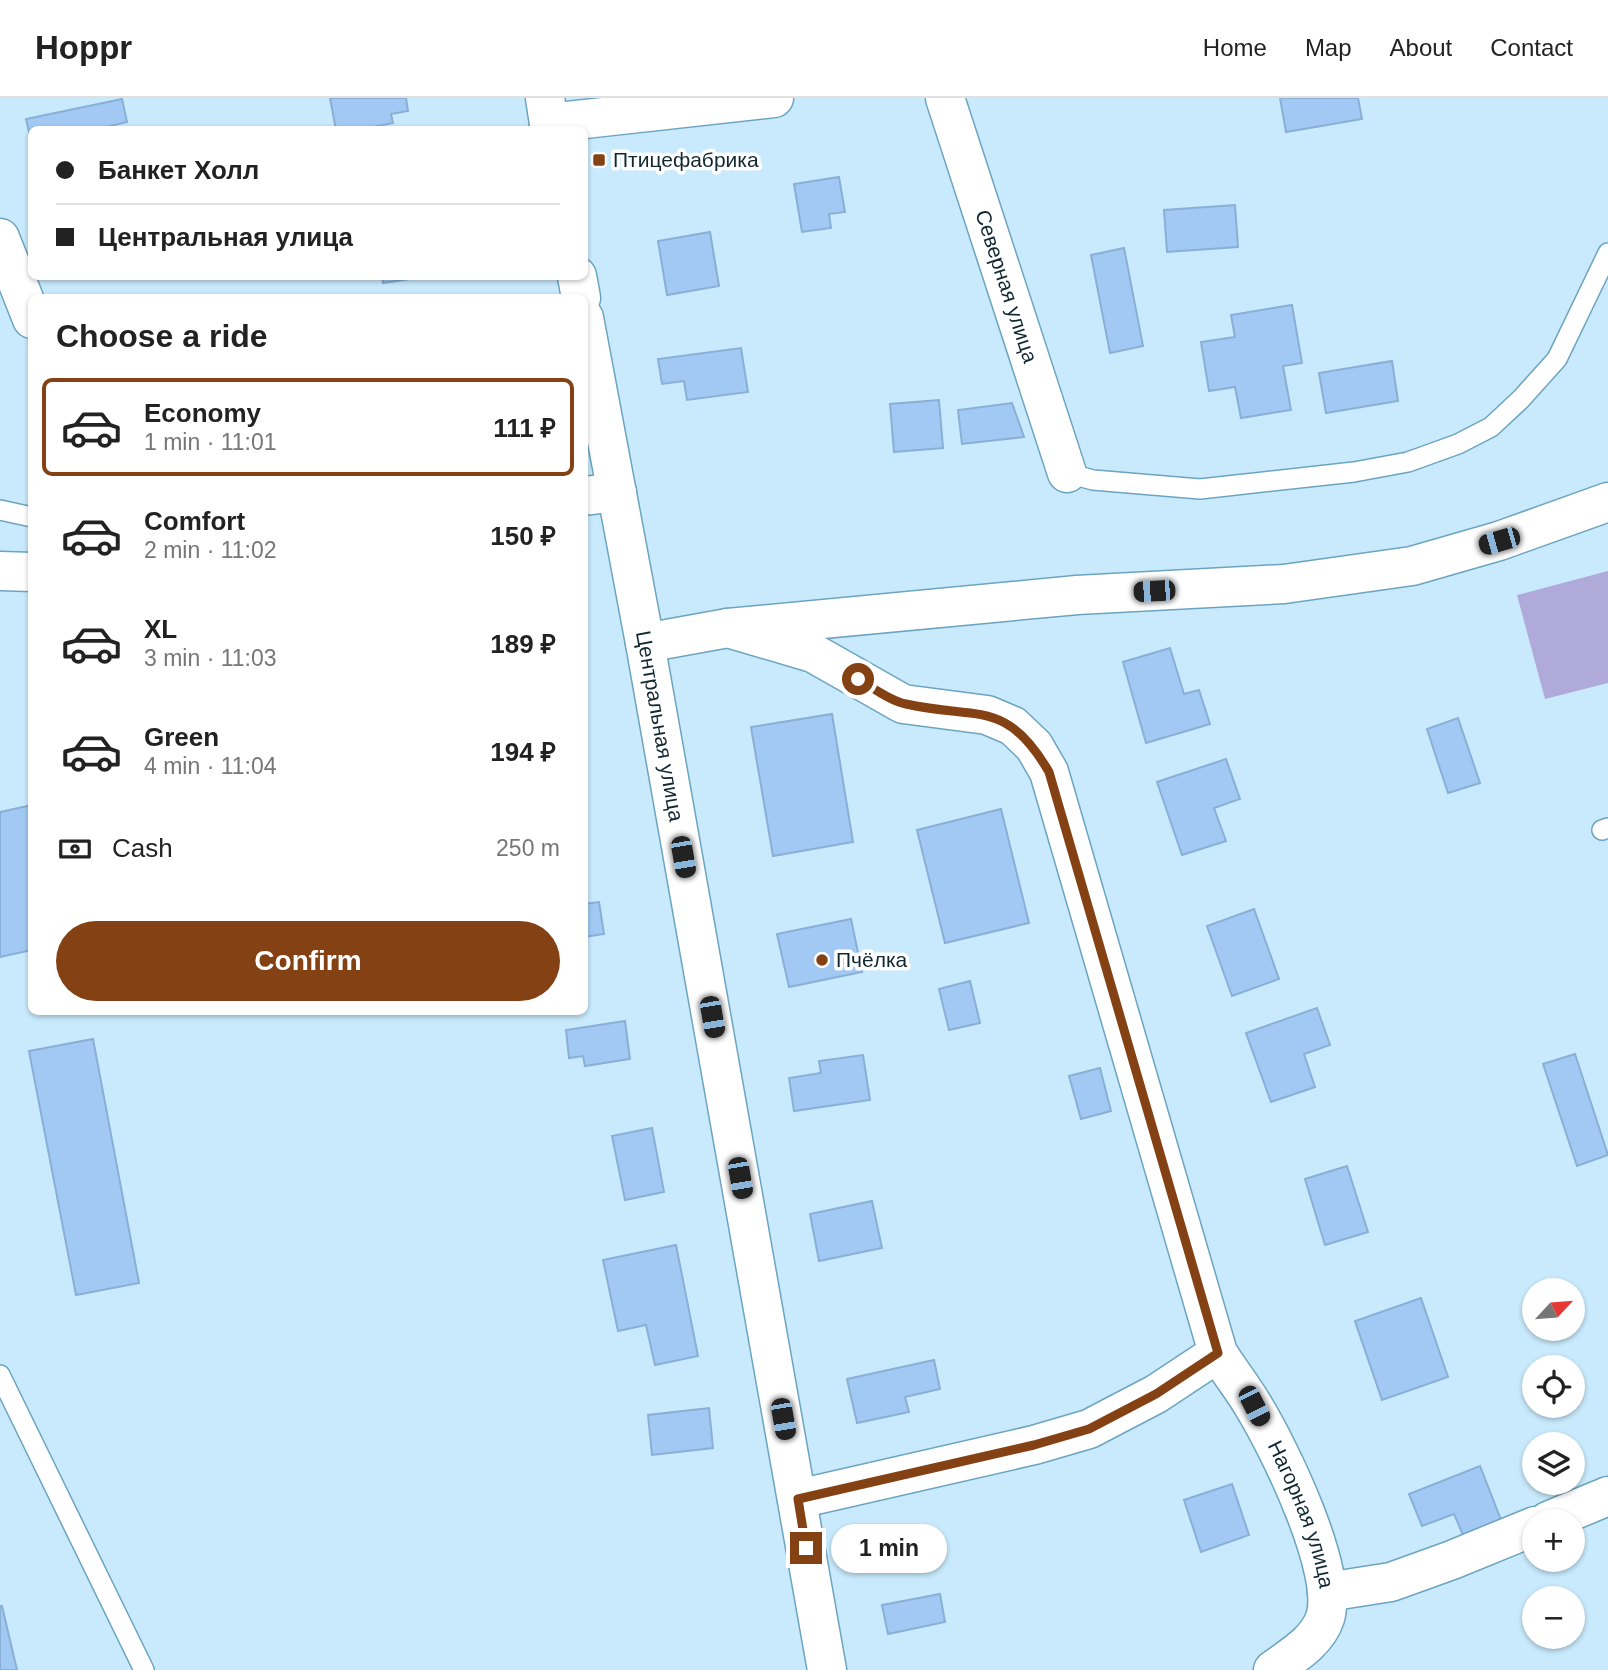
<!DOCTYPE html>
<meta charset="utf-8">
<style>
:root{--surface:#fff;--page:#f2f2f2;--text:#222;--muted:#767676;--line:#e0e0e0;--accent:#844113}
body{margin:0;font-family:Arial,sans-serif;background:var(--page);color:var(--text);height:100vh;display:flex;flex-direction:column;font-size:26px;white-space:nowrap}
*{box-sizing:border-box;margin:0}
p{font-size:23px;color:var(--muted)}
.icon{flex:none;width:38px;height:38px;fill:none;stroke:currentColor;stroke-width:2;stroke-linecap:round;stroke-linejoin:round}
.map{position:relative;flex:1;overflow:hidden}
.side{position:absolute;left:28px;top:196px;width:560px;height:721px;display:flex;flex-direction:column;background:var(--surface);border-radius:10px;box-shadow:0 2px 5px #0004}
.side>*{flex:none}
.banner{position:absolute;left:28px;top:28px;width:560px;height:154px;border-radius:10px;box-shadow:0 2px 5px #0004;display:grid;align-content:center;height:154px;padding:0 28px;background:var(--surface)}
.needle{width:46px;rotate:64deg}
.tools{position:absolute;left:1522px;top:1180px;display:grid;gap:14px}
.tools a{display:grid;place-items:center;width:63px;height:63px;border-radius:50%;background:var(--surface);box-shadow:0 2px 5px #0004;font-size:35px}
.end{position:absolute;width:32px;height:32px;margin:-16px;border:9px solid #844113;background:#fff;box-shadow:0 0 0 4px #fff}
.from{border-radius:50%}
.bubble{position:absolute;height:49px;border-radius:24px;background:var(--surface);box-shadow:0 2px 5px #0004;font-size:23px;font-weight:600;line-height:49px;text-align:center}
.car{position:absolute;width:21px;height:42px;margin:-21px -10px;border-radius:9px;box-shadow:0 0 5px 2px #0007;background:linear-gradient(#222 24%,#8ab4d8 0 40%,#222 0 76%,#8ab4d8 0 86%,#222 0)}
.banner b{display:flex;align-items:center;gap:24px;height:66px;font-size:26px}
.banner b+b{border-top:2px solid var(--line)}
.banner i{width:18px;height:18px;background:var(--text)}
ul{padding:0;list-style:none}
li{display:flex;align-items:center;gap:21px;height:98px;margin:0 14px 10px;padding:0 14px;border:4px solid transparent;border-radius:10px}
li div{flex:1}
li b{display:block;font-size:26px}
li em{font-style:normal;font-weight:600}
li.on{border-color:var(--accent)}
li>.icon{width:63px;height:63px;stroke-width:1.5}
h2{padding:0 28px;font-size:32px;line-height:84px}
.pay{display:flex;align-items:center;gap:18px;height:77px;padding:0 28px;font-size:26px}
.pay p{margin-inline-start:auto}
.button{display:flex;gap:14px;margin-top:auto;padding:14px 28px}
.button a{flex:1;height:80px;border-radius:42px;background:var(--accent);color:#fff;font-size:28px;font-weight:600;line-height:80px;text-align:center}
header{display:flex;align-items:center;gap:42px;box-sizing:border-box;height:98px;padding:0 35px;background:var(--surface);border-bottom:2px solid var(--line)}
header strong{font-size:33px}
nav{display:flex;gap:38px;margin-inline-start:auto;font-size:24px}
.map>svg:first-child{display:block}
.green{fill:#b0aada}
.building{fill:#a2c9f3;stroke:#89afd7;stroke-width:2}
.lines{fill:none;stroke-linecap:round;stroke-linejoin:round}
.service-casing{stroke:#6ca4c0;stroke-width:22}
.minor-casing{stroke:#6ca4c0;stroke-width:41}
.secondary-casing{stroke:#6ca4c0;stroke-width:41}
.service{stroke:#fff;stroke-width:19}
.minor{stroke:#fff;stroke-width:38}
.secondary{stroke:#fff;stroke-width:38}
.route{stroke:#844113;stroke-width:9}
.poi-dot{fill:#844113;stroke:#fff;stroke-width:2.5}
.labels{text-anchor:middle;stroke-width:7;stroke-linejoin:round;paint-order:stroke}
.poi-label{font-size:21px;fill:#112833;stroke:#fff;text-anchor:start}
.street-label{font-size:21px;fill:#112833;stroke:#fff}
</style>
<header>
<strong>Hoppr</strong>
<nav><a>Home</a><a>Map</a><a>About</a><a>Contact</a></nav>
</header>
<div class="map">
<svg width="1608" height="1572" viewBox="0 0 1608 1572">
<rect width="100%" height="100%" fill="#c8eafc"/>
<path class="green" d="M1608 473V585L1545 601 1517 497Z"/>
<path class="building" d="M330 0H406L408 13 391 16 393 25 358 32H336Z
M1280 0H1358L1362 21 1286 34Z
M122 1 127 24 110 28V32H32V47L26 21Z
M839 79 845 114 829 116 831 130 802 134 794 86Z
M1235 107 1238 149 1167 154 1164 112Z
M710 134 719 188 667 197 658 143Z
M1124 150 1143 248 1110 255 1091 157Z
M382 178H429L383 185Z
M1292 207 1302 265 1283 268 1291 312 1241 320 1235 289 1209 293 1201 244 1235 239 1231 217Z
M741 250 748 294 687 302 684 283 662 286 658 261Z
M1392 263 1398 303 1326 315 1319 275Z
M939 302 943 350 894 354 890 306Z
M1012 305 1024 339 962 346 958 312Z
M1170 550 1184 596 1199 592 1210 626 1146 645 1123 564Z
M832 616 853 744 773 758 751 629Z
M1458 620 1480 685 1448 695 1427 631Z
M1226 661 1240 701 1214 710 1226 743 1182 757 1157 684Z
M32 707V852L0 859V714Z
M1001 711 1029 825 945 845 917 732Z
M599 804 604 836 584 839V806Z
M1254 811 1279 881 1232 898 1207 828Z
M851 821 862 874 789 889 777 836Z
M970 883 980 925 949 932 939 891Z
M1317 910 1330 947 1304 956 1315 989 1271 1004 1246 935Z
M625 923 630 961 585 968 583 958 569 960 566 932Z
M93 941 139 1185 76 1197 29 953Z
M1575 956 1608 1057 1577 1068 1543 966Z
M863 957 870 1002 794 1013 789 980 821 975 819 963Z
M1100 970 1111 1013 1081 1021 1069 978Z
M652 1030 664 1094 625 1102 612 1038Z
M1347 1068 1368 1134 1325 1147 1305 1081Z
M872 1103 882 1150 819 1163 810 1116Z
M676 1147 698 1258 655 1267 646 1227 618 1233 603 1162Z
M1421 1200 1448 1279 1382 1302 1355 1223Z
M934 1262 940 1291 905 1299 909 1314 857 1325 847 1281Z
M709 1310 713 1350 652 1357 648 1317Z
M1480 1368 1501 1422 1463 1437 1454 1416 1422 1428 1409 1396Z
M1232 1386 1249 1437 1201 1454 1184 1402Z
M940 1496 945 1524 888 1536 882 1507Z
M0 1508H2L17 1572H0Z"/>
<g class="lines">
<defs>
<path id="service" d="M1067 375 1093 382 1200 391 1354 374 1408 364 1458 346 1491 329 1521 301 1557 261 1608 155
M0 412 32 419
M1602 732 1608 730
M0 1277 144 1572"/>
<g id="minor">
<path id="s1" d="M945 0 1067 375"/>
<path d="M549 25 774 0"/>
<path d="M0 140 32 221"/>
<path d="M584 398 617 394"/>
<path d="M0 473 32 474"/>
<path id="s2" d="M728 530 813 555 903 606 987 617 1013 628 1034 648 1049 674 1218 1255C1229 1273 1243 1290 1254 1309 1279 1350 1340 1474 1325 1520 1317 1544 1292 1558 1273 1572"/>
<path d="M645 545 728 530 1077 497 1284 486 1412 468 1499 443 1608 404"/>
<path d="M798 1401 1034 1347 1089 1331 1156 1296 1218 1255"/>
<path d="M1548 1423 1608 1398"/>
<path d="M1327 1494 1391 1484 1452 1462 1535 1428"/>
</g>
<g id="secondary">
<path d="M545 0 550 32"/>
<path d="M577 178 581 200"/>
<path id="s3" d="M584 220 645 545 827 1572"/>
</g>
</defs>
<use href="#service" class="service-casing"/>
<use href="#minor" class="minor-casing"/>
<use href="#secondary" class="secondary-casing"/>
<use href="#service" class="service"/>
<use href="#minor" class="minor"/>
<use href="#secondary" class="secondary"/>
</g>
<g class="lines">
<path class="route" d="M806 1450 798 1401 1034 1347 1089 1331 1156 1296 1218 1255 1049 674C1006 600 977 622 906 606 890 603 872 589 858 581"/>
</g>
<g class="poi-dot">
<rect x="592" y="55" width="14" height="14" rx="3.5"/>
<circle cx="822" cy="862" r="7"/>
</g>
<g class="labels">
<g class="poi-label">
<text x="613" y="69">Птицефабрика</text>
<text x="836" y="869">Пчёлка</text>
</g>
<g class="street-label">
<text dy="7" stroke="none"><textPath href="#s1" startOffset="198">Северная улица</textPath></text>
<text dy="7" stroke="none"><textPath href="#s3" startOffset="415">Центральная улица</textPath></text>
<text dy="7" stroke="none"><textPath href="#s2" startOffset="1152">Нагорная улица</textPath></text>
</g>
</g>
</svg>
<div class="tools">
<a><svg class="needle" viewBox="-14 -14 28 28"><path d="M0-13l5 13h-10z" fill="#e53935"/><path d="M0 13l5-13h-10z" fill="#767676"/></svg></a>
<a><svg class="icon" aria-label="locate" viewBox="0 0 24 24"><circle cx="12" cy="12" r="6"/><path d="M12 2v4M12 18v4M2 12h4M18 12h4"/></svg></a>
<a><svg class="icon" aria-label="layers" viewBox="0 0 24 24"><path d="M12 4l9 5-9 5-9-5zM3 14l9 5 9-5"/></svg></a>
<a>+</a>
<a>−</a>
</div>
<i class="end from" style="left:858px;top:581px"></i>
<i class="end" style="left:806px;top:1450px"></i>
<div class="bubble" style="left:831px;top:1426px;width:116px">1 min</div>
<i class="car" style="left:1499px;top:443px;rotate:254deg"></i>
<i class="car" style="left:1154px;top:493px;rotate:267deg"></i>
<i class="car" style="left:683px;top:759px;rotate:170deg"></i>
<i class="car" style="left:712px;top:919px;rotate:170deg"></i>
<i class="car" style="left:740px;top:1080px;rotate:170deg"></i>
<i class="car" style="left:1254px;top:1308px;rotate:153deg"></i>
<i class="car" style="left:783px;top:1321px;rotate:170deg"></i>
<div class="banner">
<b><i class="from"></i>Банкет Холл</b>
<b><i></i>Центральная улица</b>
</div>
<section class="side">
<h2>Choose a ride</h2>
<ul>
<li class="on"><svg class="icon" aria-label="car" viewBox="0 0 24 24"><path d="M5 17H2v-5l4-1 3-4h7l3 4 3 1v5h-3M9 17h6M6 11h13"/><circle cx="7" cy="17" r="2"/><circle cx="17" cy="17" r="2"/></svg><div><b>Economy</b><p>1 min · 11:01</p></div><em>111 ₽</em></li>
<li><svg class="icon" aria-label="car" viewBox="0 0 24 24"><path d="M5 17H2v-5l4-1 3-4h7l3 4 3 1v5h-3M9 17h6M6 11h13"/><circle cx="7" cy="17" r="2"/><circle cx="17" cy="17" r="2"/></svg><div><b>Comfort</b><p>2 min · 11:02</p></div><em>150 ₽</em></li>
<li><svg class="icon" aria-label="car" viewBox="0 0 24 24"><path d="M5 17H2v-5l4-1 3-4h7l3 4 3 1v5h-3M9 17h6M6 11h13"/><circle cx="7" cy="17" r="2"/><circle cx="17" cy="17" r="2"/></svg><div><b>XL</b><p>3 min · 11:03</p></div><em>189 ₽</em></li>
<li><svg class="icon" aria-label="car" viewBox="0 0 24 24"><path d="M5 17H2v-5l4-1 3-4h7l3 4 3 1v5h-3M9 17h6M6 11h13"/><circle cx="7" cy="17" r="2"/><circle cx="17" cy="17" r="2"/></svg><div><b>Green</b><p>4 min · 11:04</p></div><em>194 ₽</em></li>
</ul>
<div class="pay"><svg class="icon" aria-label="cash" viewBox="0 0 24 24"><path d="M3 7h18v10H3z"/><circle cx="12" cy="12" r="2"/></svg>Cash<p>250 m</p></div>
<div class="button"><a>Confirm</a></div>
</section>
</div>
